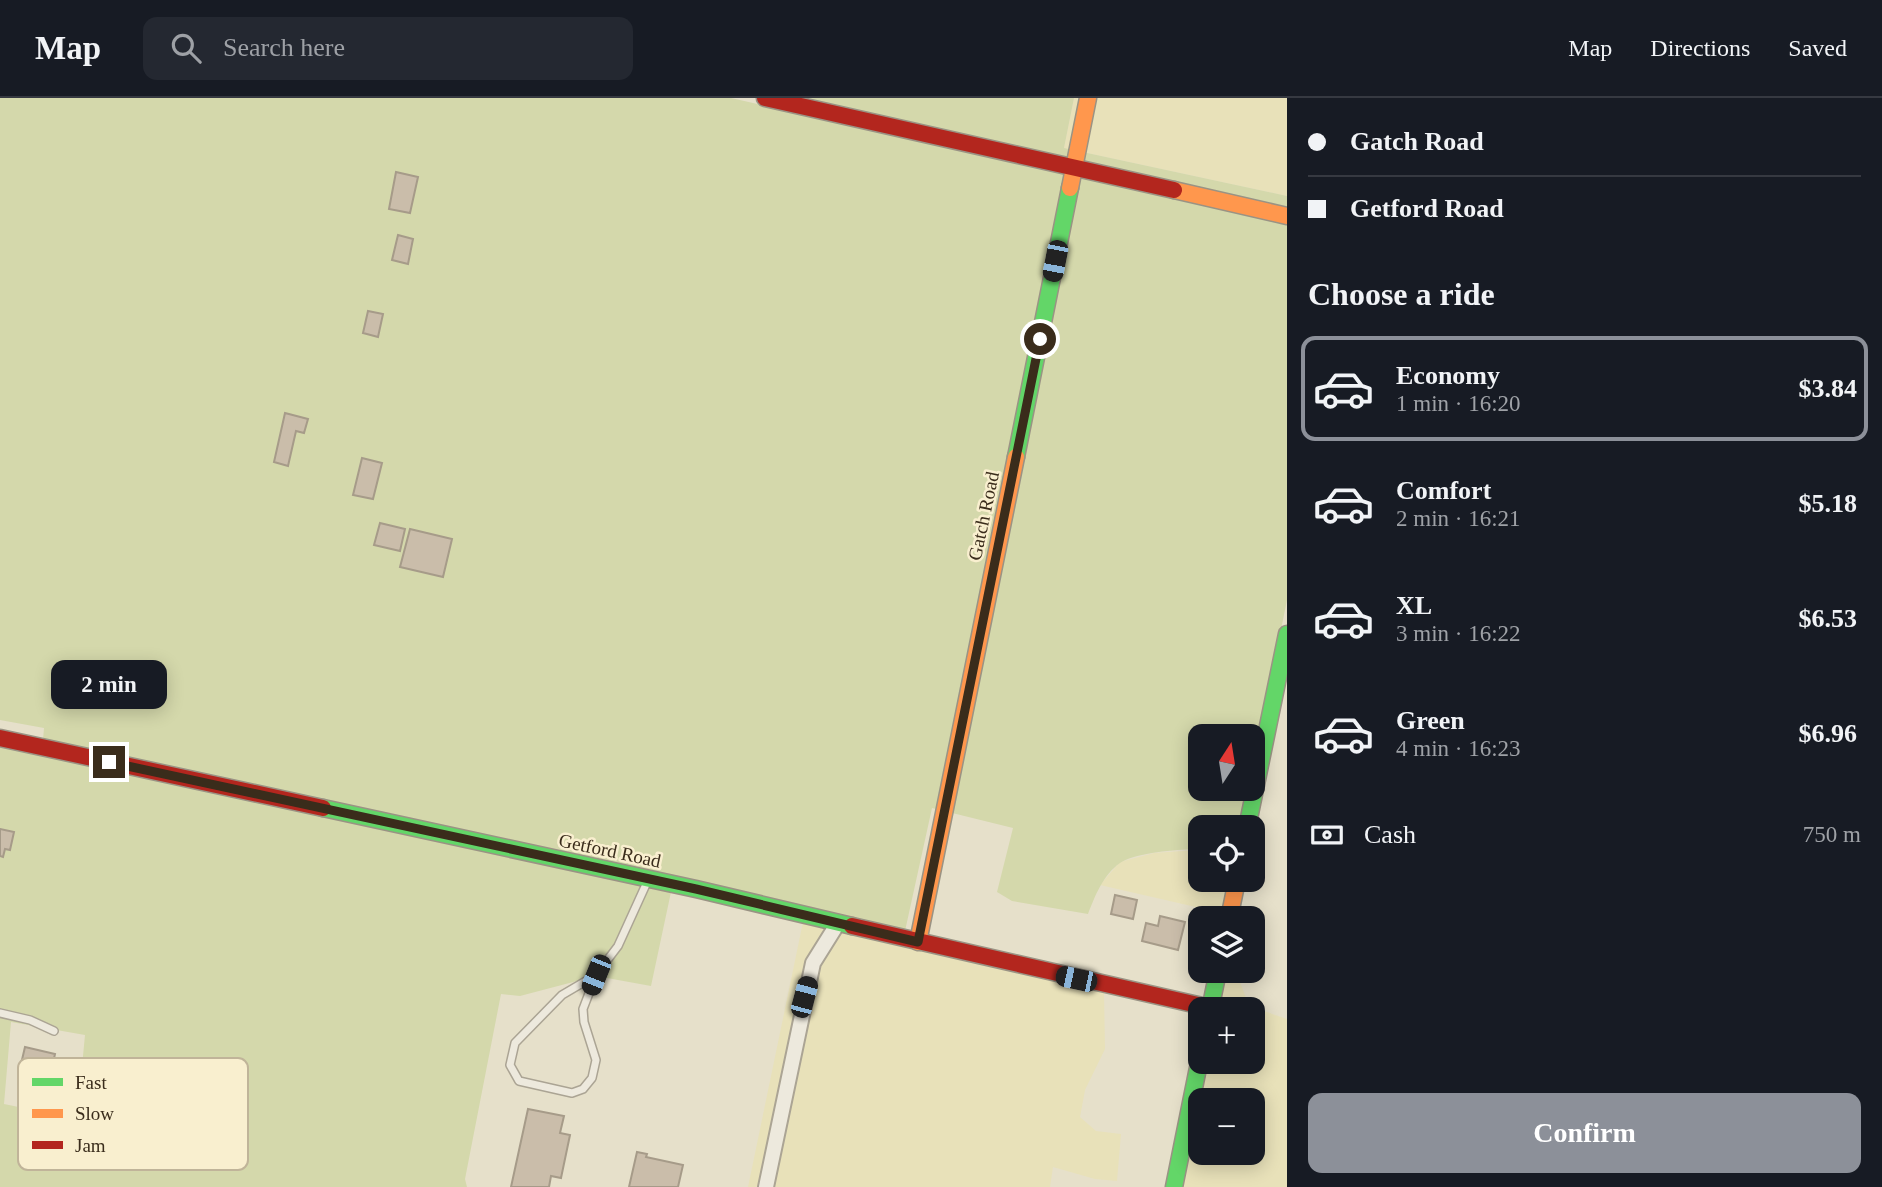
<!DOCTYPE html>
<meta charset="utf-8">
<style>
:root{--surface:#171b24;--page:#242831;--text:#f1f3f6;--muted:#9ea1a6;--line:#363941;--accent:#8c9099}
body{margin:0;font-family:"Times New Roman",serif;background:var(--page);color:var(--text);height:100vh;display:flex;flex-direction:column;font-size:26px;white-space:nowrap}
*{box-sizing:border-box;margin:0}
p{font-size:23px;color:var(--muted)}
.icon{flex:none;width:38px;height:38px;fill:none;stroke:currentColor;stroke-width:2;stroke-linecap:round;stroke-linejoin:round}
.map{position:relative;flex:1;overflow:hidden}
.drawer{display:flex;flex-direction:column;background:var(--surface);width:595px}
.drawer>*{flex:none}
.hud{display:grid;align-content:center;height:154px;padding:0 21px;background:var(--surface)}
.needle{width:46px;rotate:12deg}
.controls{position:absolute;left:1188px;top:626px;display:grid;gap:14px}
.controls a{display:grid;place-items:center;width:77px;height:77px;border-radius:14px;background:var(--surface);box-shadow:0 4px 18px #0003;font-size:35px}
.end{position:absolute;width:32px;height:32px;margin:-16px;border:9px solid #3a2c1b;background:#fff;box-shadow:0 0 0 4px #fff}
.from{border-radius:50%}
.bubble{position:absolute;height:49px;border-radius:14px;background:var(--surface);box-shadow:0 4px 18px #0003;font-size:23px;font-weight:700;line-height:49px;text-align:center}
.car{position:absolute;width:21px;height:42px;margin:-21px -10px;border-radius:9px;box-shadow:0 0 5px 2px #0007;background:linear-gradient(#222 24%,#8ab4d8 0 40%,#222 0 76%,#8ab4d8 0 86%,#222 0)}
.hud b{display:flex;align-items:center;gap:24px;height:66px;font-size:26px}
.hud b+b{border-top:2px solid var(--line)}
.hud i{width:18px;height:18px;background:var(--text)}
ul{padding:0;list-style:none}
li{display:flex;align-items:center;gap:21px;height:105px;margin:0 14px 10px;padding:0 7px;border:4px solid transparent;border-radius:14px}
li div{flex:1}
li b{display:block;font-size:26px}
li em{font-style:normal;font-weight:700}
li.on{border-color:var(--accent)}
li>.icon{width:63px;height:63px;stroke-width:1.5}
h2{padding:0 21px;font-size:32px;line-height:84px}
.pay{display:flex;align-items:center;gap:18px;height:77px;padding:0 21px;font-size:26px}
.pay p{margin-inline-start:auto}
.primary-button{display:flex;gap:14px;margin-top:auto;padding:14px 21px}
.primary-button a{flex:1;height:80px;border-radius:14px;background:var(--accent);color:#fff;font-size:28px;font-weight:700;line-height:80px;text-align:center}
header{display:flex;align-items:center;gap:42px;box-sizing:border-box;height:98px;padding:0 35px;background:var(--surface);border-bottom:2px solid var(--line)}
header strong{font-size:33px}
nav{display:flex;gap:38px;margin-inline-start:auto;font-size:24px}
.search{width:490px;height:63px;background:var(--page);display:flex;align-items:center;gap:18px;box-sizing:border-box;padding:0 24px;border-radius:14px;color:var(--muted);font-size:26px}
main{display:flex;flex:1;min-height:0}
.map>svg:first-child{display:block}
.farmland{fill:#e8e1b9;fill-rule:evenodd}
.green{fill:#d4d8ab;fill-rule:evenodd}
.building{fill:#cabdaa;stroke:#a69b89;stroke-width:2}
.lines{fill:none;stroke-linecap:round;stroke-linejoin:round}
.lane-casing{stroke:#aba494;stroke-width:10}
.street-casing{stroke:#aba494;stroke-width:18}
.fast-casing{stroke:#9a9384;stroke-width:19}
.slow-casing{stroke:#9a9384;stroke-width:19}
.jam-casing{stroke:#9a9384;stroke-width:19}
.lane{stroke:#ede9dd;stroke-width:7}
.street{stroke:#ede9dd;stroke-width:14}
.fast{stroke:#63d668;stroke-width:16}
.slow{stroke:#ff974d;stroke-width:16}
.jam{stroke:#b3261e;stroke-width:16}
.route{stroke:#3a2c1b;stroke-width:9}
.labels{text-anchor:middle;stroke-width:5;stroke-linejoin:round;paint-order:stroke}
.street-label{font-size:19px;fill:#3a2c1b;stroke:#f9efcf}
.key{fill:#f9efcf;stroke:#c0b499;stroke-width:2}
.key-label{font-size:19px;fill:#3a2c1b}
</style>
<header>
<strong>Map</strong>
<div class="search"><svg class="icon" aria-label="search" viewBox="0 0 24 24"><circle cx="10" cy="10" r="6"/><path d="M15 15l6 6"/></svg>Search here</div>
<nav><a>Map</a><a>Directions</a><a>Saved</a></nav>
</header>
<main>
<div class="map">
<svg width="1287" height="1089" viewBox="0 0 1287 1089">
<rect width="100%" height="100%" fill="#e6e0ca"/>
<path class="farmland" d="M1074 0H1287V98L1064 50Z
M1197 752H1200V782H1230L1222 815 1100 787 1120 764 1154 755Z
M803 824 1104 895 1105 951 1085 992 1080 1019 1096 1033 1121 1036 1117 1083 1095 1081 1053 1069 1050 1089H748Z
M1225 873H1236L1249 908 1287 921V1089H1181L1207 964H1253V912H1217ZM1200 1003H1253V1055H1200Z"/>
<path class="green" d="M0 0H731L1287 126V502L1253 670V639H1200V691H1249L1241 730H1200V752C1183 750 1134 755 1120 765 1103 777 1095 798 1088 816L1012 803 997 794 1013 730 932 710 905 833 43 642 44 630 0 622Z
M799 0H1074L1064 50 1287 98V110Z
M0 648 671 794 651 888 596 878 520 898 501 896 465 1081 467 1089H0ZM11 924 85 937 77 1021 4 1006Z"/>
<path class="building" d="M396 74 418 79 410 115 389 111Z
M398 137 413 141 408 166 392 162Z
M368 213 383 216 378 239 363 235Z
M285 315 308 321 304 335 296 333 288 368 274 364Z
M362 360 382 365 373 401 353 397Z
M380 425 405 431 400 453 374 447Z
M410 431 452 441 443 479 400 469Z
M0 731 14 734 10 752 5 751 3 759 0 758Z
M1115 797 1137 802 1133 821 1111 816Z
M1160 818 1185 824 1178 852 1142 843 1146 825 1158 828Z
M25 949 55 956 51 974 21 966Z
M528 1011 564 1018 560 1035 570 1037 561 1080 551 1078 549 1089H511Z
M637 1054 647 1056 646 1059 683 1067 678 1089H629Z"/>
<g class="lines">
<defs>
<path id="lane" d="M596 877 583 911 584 924 596 962 592 980 583 991 572 995 519 983 510 967 515 945 562 897 596 877 618 848 648 782
M0 915 30 922 54 933"/>
<path id="street" d="M766 1089 813 865 838 825"/>
<path id="fast" d="M1016 359 1070 90
M323 710 696 791 852 828
M1247 730 1287 536
M1210 912 1218 873
M1174 1089 1200 960"/>
<path id="slow" d="M1070 90 1088 0
M1174 92 1287 118
M1229 821 1237 782
M918 844 1016 359"/>
<path id="jam" d="M765 0 1174 92
M0 640 323 710
M852 828 1211 910"/>
</defs>
<use href="#lane" class="lane-casing"/>
<use href="#street" class="street-casing"/>
<use href="#fast" class="fast-casing"/>
<use href="#slow" class="slow-casing"/>
<use href="#jam" class="jam-casing"/>
<use href="#lane" class="lane"/>
<use href="#street" class="street"/>
<use href="#fast" class="fast"/>
<use href="#slow" class="slow"/>
<use href="#jam" class="jam"/>
</g>
<g class="lines">
<path class="route" d="M109 664 696 791 918 844 1040 241"/>
</g>
<g class="labels">
<g class="street-label">
<text transform="translate(983 418) rotate(-78)" y="7">Gatch Road</text>
<text transform="translate(610 752) rotate(12)" y="7">Getford Road</text>
</g>
</g>
<rect x="18" y="960" width="230" height="112" rx="10" class="key"/>
<rect x="32" y="980" width="31" height="8" fill="#63d668"/>
<rect x="32" y="1011" width="31" height="9" fill="#ff974d"/>
<rect x="32" y="1043" width="31" height="8" fill="#b3261e"/>
<g class="key-label">
<text x="75" y="991">Fast</text>
<text x="75" y="1022">Slow</text>
<text x="75" y="1054">Jam</text>
</g>
</svg>
<div class="controls">
<a><svg class="needle" viewBox="-14 -14 28 28"><path d="M0-13l5 13h-10z" fill="#e53935"/><path d="M0 13l5-13h-10z" fill="#9ea1a6"/></svg></a>
<a><svg class="icon" aria-label="locate" viewBox="0 0 24 24"><circle cx="12" cy="12" r="6"/><path d="M12 2v4M12 18v4M2 12h4M18 12h4"/></svg></a>
<a><svg class="icon" aria-label="layers" viewBox="0 0 24 24"><path d="M12 4l9 5-9 5-9-5zM3 14l9 5 9-5"/></svg></a>
<a>+</a>
<a>−</a>
</div>
<i class="end from" style="left:1040px;top:241px"></i>
<i class="end" style="left:109px;top:664px"></i>
<div class="bubble" style="left:51px;top:562px;width:116px">2 min</div>
<i class="car" style="left:1055px;top:163px;rotate:191deg"></i>
<i class="car" style="left:596px;top:877px;rotate:202deg"></i>
<i class="car" style="left:1076px;top:881px;rotate:282deg"></i>
<i class="car" style="left:804px;top:899px;rotate:15deg"></i>
</div>
<section class="drawer">
<div class="hud">
<b><i class="from"></i>Gatch Road</b>
<b><i></i>Getford Road</b>
</div>
<h2>Choose a ride</h2>
<ul>
<li class="on"><svg class="icon" aria-label="car" viewBox="0 0 24 24"><path d="M5 17H2v-5l4-1 3-4h7l3 4 3 1v5h-3M9 17h6M6 11h13"/><circle cx="7" cy="17" r="2"/><circle cx="17" cy="17" r="2"/></svg><div><b>Economy</b><p>1 min · 16:20</p></div><em>$3.84</em></li>
<li><svg class="icon" aria-label="car" viewBox="0 0 24 24"><path d="M5 17H2v-5l4-1 3-4h7l3 4 3 1v5h-3M9 17h6M6 11h13"/><circle cx="7" cy="17" r="2"/><circle cx="17" cy="17" r="2"/></svg><div><b>Comfort</b><p>2 min · 16:21</p></div><em>$5.18</em></li>
<li><svg class="icon" aria-label="car" viewBox="0 0 24 24"><path d="M5 17H2v-5l4-1 3-4h7l3 4 3 1v5h-3M9 17h6M6 11h13"/><circle cx="7" cy="17" r="2"/><circle cx="17" cy="17" r="2"/></svg><div><b>XL</b><p>3 min · 16:22</p></div><em>$6.53</em></li>
<li><svg class="icon" aria-label="car" viewBox="0 0 24 24"><path d="M5 17H2v-5l4-1 3-4h7l3 4 3 1v5h-3M9 17h6M6 11h13"/><circle cx="7" cy="17" r="2"/><circle cx="17" cy="17" r="2"/></svg><div><b>Green</b><p>4 min · 16:23</p></div><em>$6.96</em></li>
</ul>
<div class="pay"><svg class="icon" aria-label="cash" viewBox="0 0 24 24"><path d="M3 7h18v10H3z"/><circle cx="12" cy="12" r="2"/></svg>Cash<p>750 m</p></div>
<div class="primary-button"><a>Confirm</a></div>
</section>
</main>
